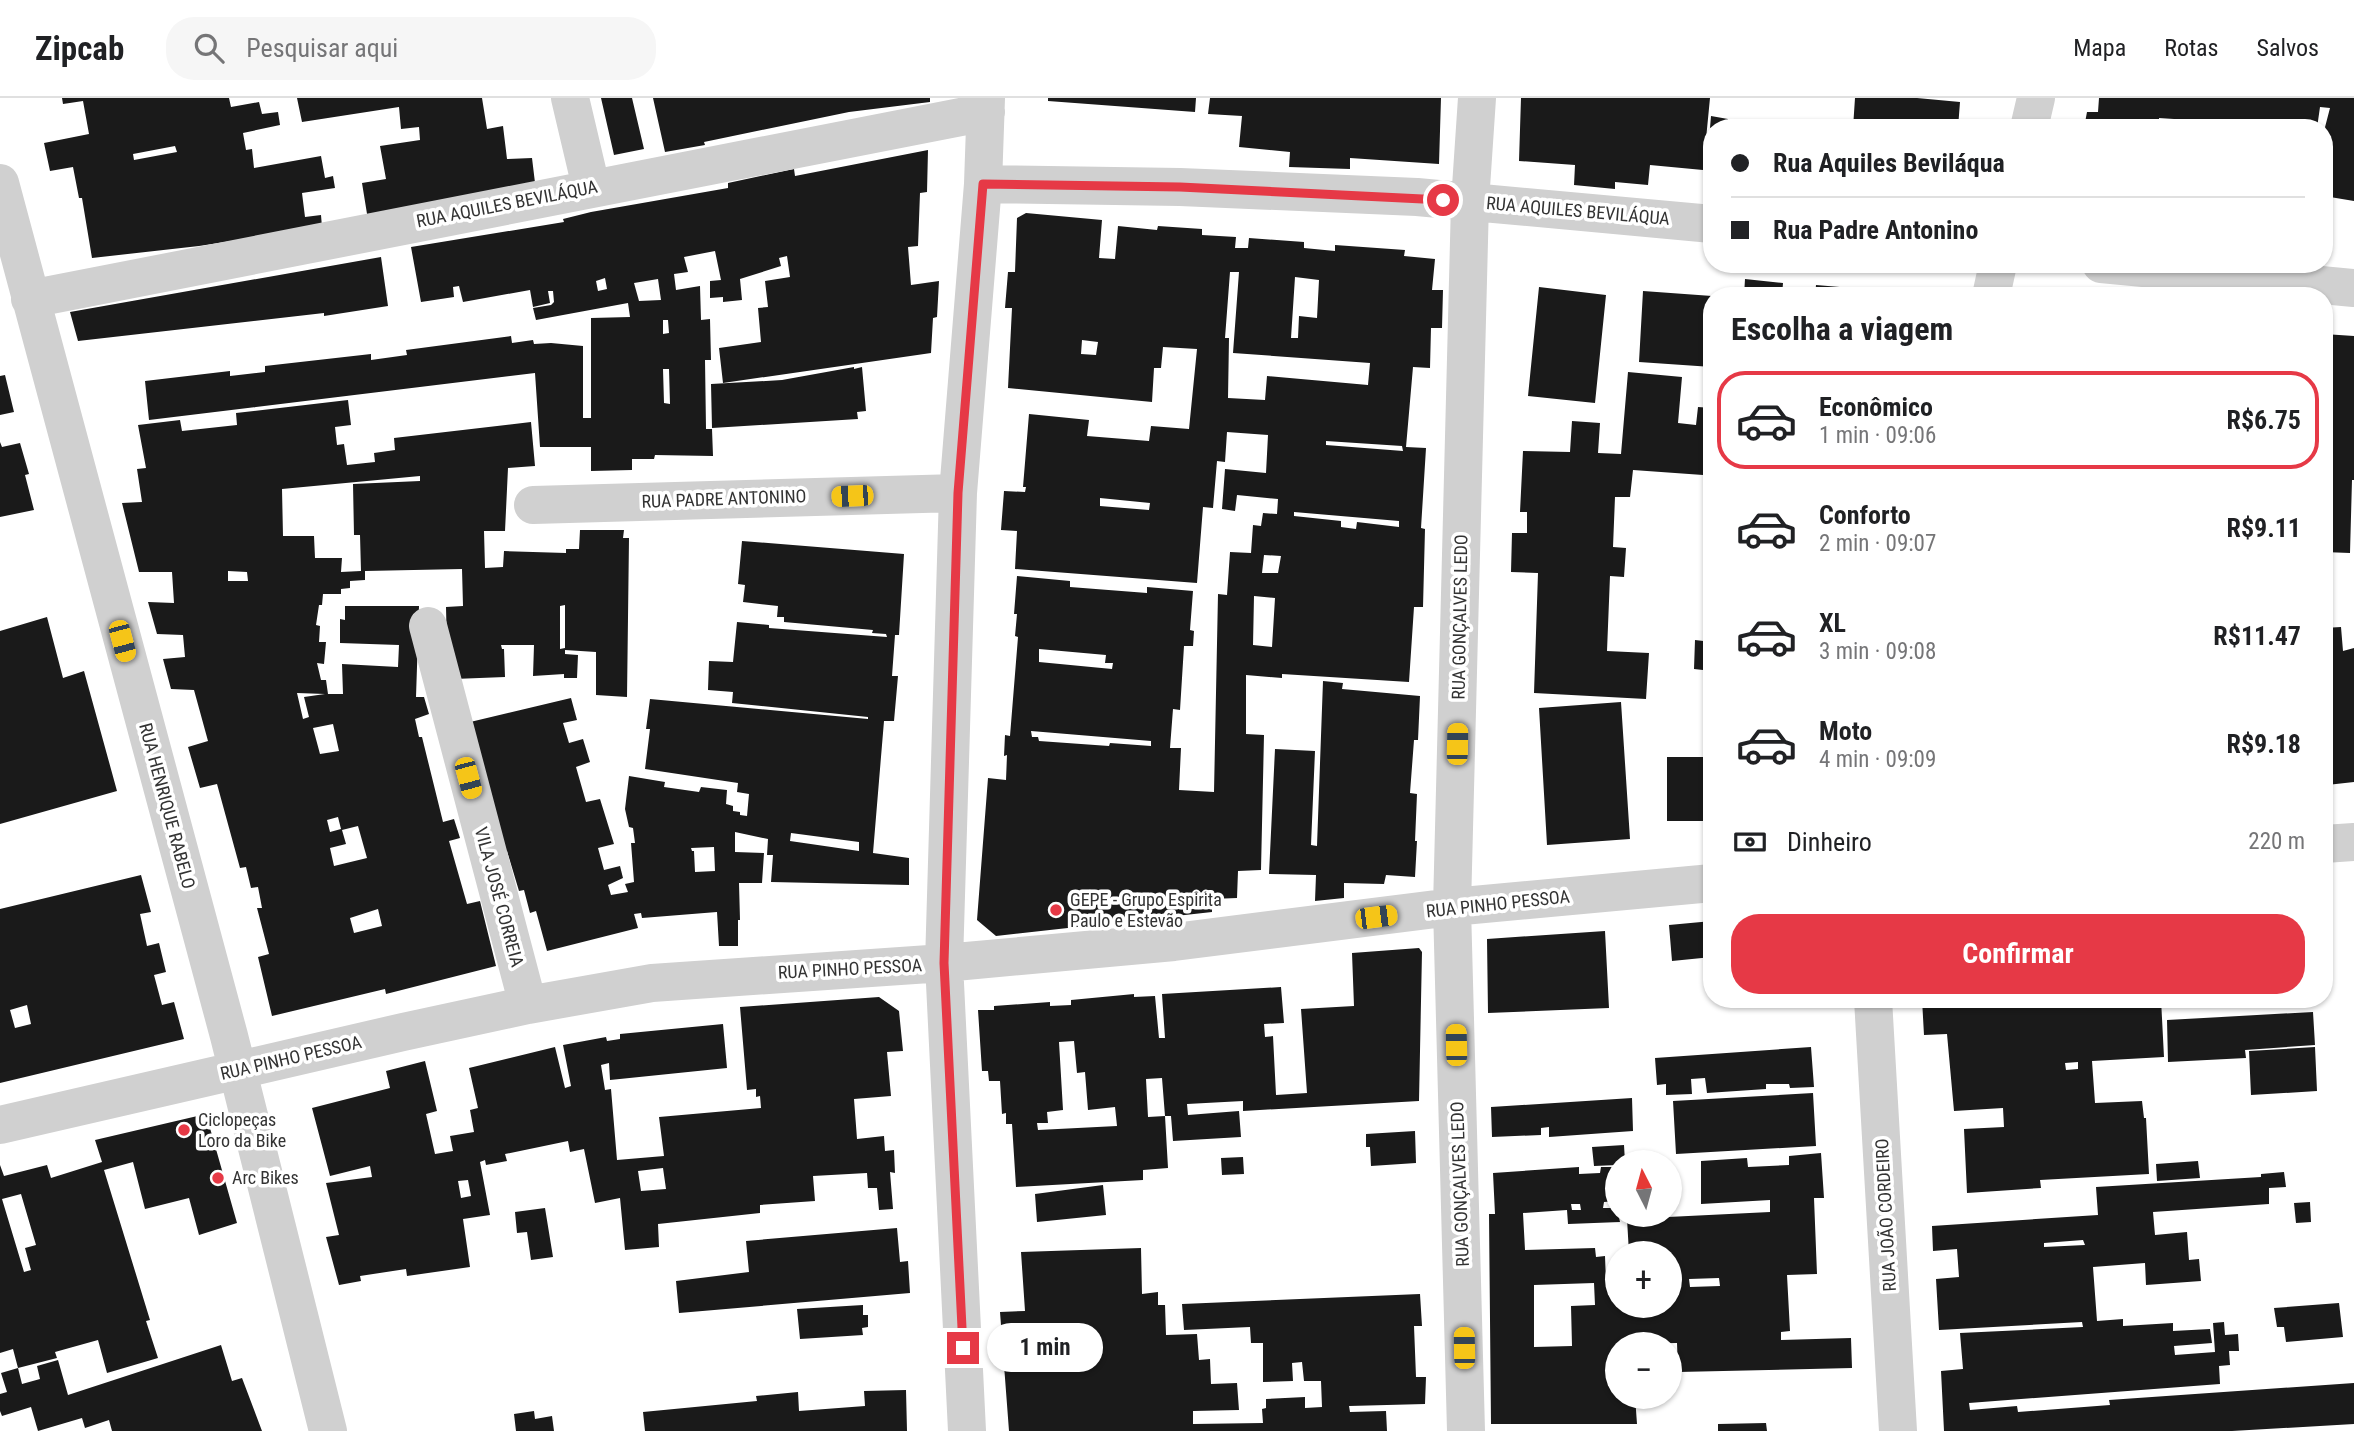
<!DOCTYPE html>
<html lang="pt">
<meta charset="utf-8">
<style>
:root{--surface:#fff;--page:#f6f6f6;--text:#202124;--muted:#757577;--line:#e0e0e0;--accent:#e63946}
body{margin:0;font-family:"Roboto Condensed",sans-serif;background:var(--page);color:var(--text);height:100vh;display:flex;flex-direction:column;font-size:26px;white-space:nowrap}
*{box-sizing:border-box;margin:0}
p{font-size:23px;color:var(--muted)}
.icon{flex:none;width:38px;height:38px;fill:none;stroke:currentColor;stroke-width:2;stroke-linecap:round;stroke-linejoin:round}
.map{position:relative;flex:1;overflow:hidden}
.side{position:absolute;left:1703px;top:189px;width:630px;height:721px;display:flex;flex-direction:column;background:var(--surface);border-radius:28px;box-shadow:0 2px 5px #0004}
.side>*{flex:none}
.top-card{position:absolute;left:1703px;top:21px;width:630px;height:154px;border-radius:28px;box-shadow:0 2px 5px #0004;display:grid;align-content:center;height:154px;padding:0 28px;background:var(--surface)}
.needle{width:46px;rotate:354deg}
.buttons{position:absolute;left:1605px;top:1052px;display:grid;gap:14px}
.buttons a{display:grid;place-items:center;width:77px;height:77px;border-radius:50%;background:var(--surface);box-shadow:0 2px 5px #0004;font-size:35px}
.end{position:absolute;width:32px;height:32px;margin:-16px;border:9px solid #e63946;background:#fff;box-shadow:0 0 0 4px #fff}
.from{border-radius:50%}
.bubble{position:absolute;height:49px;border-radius:24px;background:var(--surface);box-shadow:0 2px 5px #0004;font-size:23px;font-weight:700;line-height:49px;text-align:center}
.car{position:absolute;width:21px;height:42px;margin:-21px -10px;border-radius:9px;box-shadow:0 0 5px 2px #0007;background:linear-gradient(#f5c518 24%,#345 0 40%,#f5c518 0 76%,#345 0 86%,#f5c518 0)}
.top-card b{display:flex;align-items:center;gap:24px;height:66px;font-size:26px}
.top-card b+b{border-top:2px solid var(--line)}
.top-card i{width:18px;height:18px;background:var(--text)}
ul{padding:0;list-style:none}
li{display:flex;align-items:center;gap:21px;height:98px;margin:0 14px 10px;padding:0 14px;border:4px solid transparent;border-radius:28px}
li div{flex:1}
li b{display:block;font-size:26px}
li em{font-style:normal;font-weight:700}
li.selected{border-color:var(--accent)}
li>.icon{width:63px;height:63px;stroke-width:1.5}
h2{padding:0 28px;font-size:32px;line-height:84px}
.pay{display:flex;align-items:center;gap:18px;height:77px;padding:0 28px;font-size:26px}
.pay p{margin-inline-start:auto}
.cta{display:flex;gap:14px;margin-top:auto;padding:14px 28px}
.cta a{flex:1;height:80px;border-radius:28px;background:var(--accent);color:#fff;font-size:28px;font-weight:700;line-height:80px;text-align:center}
header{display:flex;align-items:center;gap:42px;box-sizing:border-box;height:98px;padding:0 35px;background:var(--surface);border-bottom:2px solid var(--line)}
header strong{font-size:33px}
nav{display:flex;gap:38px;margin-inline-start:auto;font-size:24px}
.search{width:490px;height:63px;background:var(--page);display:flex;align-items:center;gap:18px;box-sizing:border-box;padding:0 24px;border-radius:28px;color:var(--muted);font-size:26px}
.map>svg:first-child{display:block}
.building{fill:#1a1a1a;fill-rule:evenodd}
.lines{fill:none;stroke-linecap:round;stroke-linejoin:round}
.minor{stroke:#d0d0d0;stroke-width:38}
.route{stroke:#e63946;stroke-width:9}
.poi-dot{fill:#e63946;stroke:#fff;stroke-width:2.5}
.labels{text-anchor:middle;stroke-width:7;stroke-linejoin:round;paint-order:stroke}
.street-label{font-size:18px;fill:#333;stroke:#fff}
.poi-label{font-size:18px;fill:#333;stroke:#fff;text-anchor:start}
</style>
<header>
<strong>Zipcab</strong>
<div class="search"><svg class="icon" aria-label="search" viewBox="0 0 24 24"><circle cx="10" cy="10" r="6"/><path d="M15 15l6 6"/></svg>Pesquisar aqui</div>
<nav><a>Mapa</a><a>Rotas</a><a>Salvos</a></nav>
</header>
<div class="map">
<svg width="2354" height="1333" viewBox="0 0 2354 1333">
<rect width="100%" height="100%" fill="#fff"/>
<path class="building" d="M62 0H229L231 9 259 4 262 16 278 14 280 27 243 35 246 52 252 51 254 70 321 58 325 80 333 78 335 90 302 95 305 119 321 117 322 129 199 148 92 160 82 100H79L73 69 50 73 44 45 89 36 83 3 63 6ZM175 48 177 54 134 62 133 56Z
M297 0H482L487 31 503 28 507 61 532 60 536 93 368 122 362 85 386 81 380 48 420 42 419 29 401 31 399 9 302 24Z
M601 0H632L644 51 614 57Z
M653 0H930V4L849 14 704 44 705 47 665 54Z
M1048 0H1196L1195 14 1048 3Z
M1210 0H1441L1439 66 1350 60V71L1289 69 1290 54 1239 49 1242 18 1208 16Z
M1521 0H1710L1703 72 1650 67 1648 87 1615 84V91L1574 87 1575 67 1519 63Z
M1855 0H1917L1960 4 1958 30H1853Z
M2099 0H2354V103L2324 98V33L2330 10 2320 9 2317 30 2243 27V30H2188L2189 22 2159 20V30H2084L2087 14H2098Z
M1711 18 1728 21 1727 27 1734 28V30H1710Z
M1710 34H1712V93L1704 92Z
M928 52 927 94 920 95 918 148 908 149 911 187 939 183 937 219 933 220 931 255 723 285 719 250 761 244 758 210 768 209 765 183 790 179 787 158 779 160 781 168 740 181 742 202 723 204V199L710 200V183L721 182 715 153 684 159 688 174 674 176 676 192 700 188 701 222 710 221 711 262H705L706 331H712L713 358 655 357 654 361H632V372L591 373V349H540L535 275 149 322 145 283 230 273V278L265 274V268L371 256V262L407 257 406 252 511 238 512 245 533 242 534 246 551 245 583 248V320H591V220L630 219 628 205 536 222 533 210 551 207 554 204 553 193H548L550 205 533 209 530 192 463 204 459 188 453 189 454 199 421 204 411 149 564 124 563 121 591 114 728 90V85L794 71 795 78ZM605 180 607 191 598 193 596 183ZM658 181 661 202 639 203 634 185ZM663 222H668L669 235 663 236ZM663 271H669L670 306 664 305Z
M1026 115 1102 122 1099 160 1115 161 1118 128 1157 132 1158 128 1202 131V137L1236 139 1235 150H1248L1249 140 1304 144V150L1335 153V147L1405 152 1404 158 1435 161 1432 192H1443L1442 230H1431L1430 270 1413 269 1406 349 1426 350 1421 430 1425 431 1423 509H1414L1409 584 1282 576V580L1246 577V636L1264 637 1261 772 1238 773 1237 800 1212 801V814L996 838 977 822 988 680 1006 682 1007 657 1004 658 1005 637 1010 638 1018 539 1015 538 1017 516H1014L1017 478 1070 483V489L1147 495V489L1193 493 1190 532 1194 533 1193 548H1184L1180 612 1173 611 1170 650H1181L1179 692 1214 694 1218 496 1227 497 1230 454 1251 455 1253 427 1261 428 1263 415 1277 416 1278 401 1237 397 1235 413 1222 411 1225 371 1266 375 1268 337 1227 334 1225 364 1217 363 1213 410 1203 409 1197 485 1015 471 1017 433 1001 432 1004 393 1025 394 1026 389H1023L1029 316 1089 322 1087 338 1149 343 1151 328 1189 331 1197 251 1163 249 1161 270H1154L1152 304 1008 290 1012 210H1005L1008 174H1015L1017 120ZM1230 174H1239L1233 255 1370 265 1368 287 1267 278 1265 302 1228 300 1229 240H1225ZM1295 179 1319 182 1317 220 1299 218 1298 240H1291ZM1082 242 1098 244 1096 257 1081 256ZM1326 343 1402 348 1403 353 1326 347ZM1100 400 1150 405 1149 412 1100 408ZM1294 414 1399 423V429L1357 424 1356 431 1341 429V423L1294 418ZM1264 457 1281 458 1278 475H1262ZM1254 498 1275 500 1272 549 1253 547ZM1039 551 1106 557 1105 565H1113L1112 571 1039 564ZM1031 633 1151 643V648L1110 645 1109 648 1039 643 1038 639H1032Z
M381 159 388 208 324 218V215L78 243 70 214Z
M1745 181 1783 185 1782 198H1744Z
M1816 187 1911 195 1910 198H1815Z
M1539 189 1606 197 1595 305 1528 298Z
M1643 193 1712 198V269L1639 264Z
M2324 236 2354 238V382H2352L2350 455 2324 454Z
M854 269V271L862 269 866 313 857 314 858 321 712 330 711 286 782 282Z
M1628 274 1682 279 1678 325 1696 327 1698 309 1712 310V370L1703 369V377L1633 372 1630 399H1615L1613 449 1626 450 1624 479 1610 478 1607 553 1649 555 1646 601 1534 595 1538 475 1511 474 1512 435H1527V414H1520L1523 353 1570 354 1572 323 1600 325 1598 355 1621 356Z
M5 277 14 314 0 317V278Z
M348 302 351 327 335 329 337 347 344 346 347 367 375 364 374 355 395 352 394 340 531 324 535 368 508 370 505 433H484L485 470 503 469 504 453 566 455V451H579L580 432H624L623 440H629L627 599 596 597V554L565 552V556L578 557 577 580H564V576L533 578 534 547H501L502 551H504L505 579 454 581 447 552 446 509 463 508 462 471 365 473V482L350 483V490L341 491V496H323L322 507H319L316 527 320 528 319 544H326L324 566 317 565 321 582H326L328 596H343L342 566 398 569 399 547 340 545V521L345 522V508H419L416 599H424L429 616 415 621 419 639H422L443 724 454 721 460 740 449 743 467 806 480 803 496 868 386 896 385 891 272 918 258 859 269 856 257 810H262L258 789 251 790 246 769 240 770 217 686 200 690 188 649 208 643 194 592 171 591 163 561 185 559 183 537 157 536 148 504 174 505 172 474H139L122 405 142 404 137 371 146 370 138 327 180 322 182 333 237 327 236 315ZM420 378V383L353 386 354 437H360L361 473 341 474 342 460H315L314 438H283L282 391ZM228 473 247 474 248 483H228ZM565 507V550L560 551V508ZM297 595 325 596 304 599 309 619 303 621ZM333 626 339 653 320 656 313 630ZM338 719 341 731 330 734 327 722ZM358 728 367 760 334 768 330 750 346 746 342 732ZM378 811 382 828 354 835 350 820Z
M0 344 2 349 20 345 29 376 25 377 34 412 0 419Z
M742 443 904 456 899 537H895L892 578H898L894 623H884L873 755 909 760V787L771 784 773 757H767L768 741 735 734V754L764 755 762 785H739L740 822H738V848H719L717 814 642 820 641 815 634 816 638 830 547 853 536 813 530 815 524 792 519 793 507 753 501 754 466 625 571 600 577 622 563 625 569 645 583 641 590 664 576 669 586 704 600 701 614 746 598 750 604 772 620 768 623 780 608 787 611 797 628 794 625 786 634 784 631 745H635L633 730 629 729 625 711 629 678 665 684 664 689 699 694 701 689 727 692 726 706 733 708V713L740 714V717L747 718 749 696 737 694 738 685 645 671 650 631H646L650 601 868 621V619L732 605 733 594 708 592 709 563 733 564 737 524 769 527V530L887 539 886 536 872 535 873 532 784 524V519H777L778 508 743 504 745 487 738 486ZM791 735 859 744V753L790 743ZM714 749 715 773 695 774 694 753H692L691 750Z
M47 519 63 580 84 573 117 693 0 726V533Z
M2341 529 2343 553 2354 550V684L2327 687 2324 672V624L2330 623 2327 591 2324 592V530Z
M1695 542 1712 544V573L1694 571Z
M1323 583 1343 585 1342 591 1420 598 1418 642H1414L1410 695 1417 696 1415 743H1417L1415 779 1386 777 1384 786 1344 785V800L1315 803 1316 777 1269 776 1275 651 1315 653 1311 747 1317 748Z
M1621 604 1630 741 1547 747 1539 610Z
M1667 659H1712V723H1667Z
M141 777 151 814 140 816 147 848 159 845 166 874 154 877 162 907 174 904 184 941 0 985V811ZM27 907 31 926 15 930 10 912Z
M1712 823V859L1672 863 1669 827Z
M1605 833 1609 910 1488 915 1487 841Z
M1419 850 1422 854 1419 1003 1243 1013V1003L1187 1006 1188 1017 1239 1013 1241 1039 1173 1043 1171 1018H1165L1162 980 1146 981 1148 1019 1165 1018 1168 1070 1143 1072V1082L1016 1089 1012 1026H1006V1015L1002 1016 1000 983H989L988 973H982L978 912H994V908L1050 904V908L1071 907V902L1134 896V899L1155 898 1159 940H1165L1162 896 1281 889 1284 925 1264 926 1265 939 1273 938 1276 997 1307 995 1301 911 1354 908 1352 855ZM1074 943 1077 975 1085 974 1088 1012 1115 1009 1117 1028 1038 1032 1037 1025H1048L1047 1014 1063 1012 1059 944Z
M879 899 899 913 903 953 887 954 891 998 854 1001 857 1041 884 1038 885 1053 894 1052 895 1075 890 1074 893 1111 879 1112 877 1090H868L867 1075 813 1078 815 1103 760 1107V1115L658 1126 659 1149 625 1152 620 1100 595 1105 584 1051 570 1054 568 1043 505 1056 507 1063 486 1067 485 1062 480 1064 490 1117 463 1121 470 1169 407 1178 406 1171 360 1178 361 1183 339 1187 326 1139 339 1137 326 1085 372 1079 370 1068 330 1078 312 1010 390 990 386 973 425 963 437 1013 426 1016 435 1056 453 1053 450 1038 474 1034 470 1012 478 1010 469 970 555 949 565 990 571 988 563 947 606 939 607 943 620 941V936L723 926 727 970 610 982 609 965 601 967 605 992 611 991 617 1062 664 1058 659 1019 761 1010 760 998 756 999V991L747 992 740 909ZM663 1070 666 1091 641 1093 638 1073ZM468 1082 471 1098 461 1100 458 1083Z
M1922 901H2161L2164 959 2092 963 2095 1005 2142 1003 2144 1020H2146L2149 1076 2040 1082 2041 1090 1967 1095 1964 1031 2004 1029 2003 1010 1954 1013 1947 936 1924 937ZM2078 964V971L2066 972 2065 965Z
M2313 914 2315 947 2245 952 2246 960 2168 964 2167 922Z
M1811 949 1814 989 1790 990 1789 986H1766V991L1707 995 1705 980 1691 981 1692 996 1666 997V986L1657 987 1655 960Z
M2315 949 2317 993 2251 997 2249 953Z
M1813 995 1816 1048 1676 1056 1673 1003Z
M1632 1000 1633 1033 1549 1039V1029L1541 1030V1037L1492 1039 1491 1009Z
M206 1016 237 1125 199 1137 189 1100 145 1111 133 1064 104 1072 150 1222 146 1223 158 1260 107 1275 98 1242 55 1254 57 1260 18 1270 13 1251 0 1255V1067L4 1078 47 1067 51 1080 102 1064 95 1042ZM21 1096 36 1147 25 1150 31 1172 24 1174 2 1101Z
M1415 1033 1416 1065 1371 1068 1370 1049H1366V1036Z
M1624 1047 1625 1064H1617V1067L1594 1068 1592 1049Z
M1821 1055 1824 1100H1814L1817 1176 1787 1177 1790 1233 1781 1234V1242L1851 1240 1852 1270 1678 1274 1677 1245 1617 1246V1298H1635L1637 1326H1491L1489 1116H1495L1493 1075 1579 1069V1076L1600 1075 1601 1069H1617V1103L1604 1104 1603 1110H1617L1620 1124 1568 1126 1567 1112 1523 1115 1525 1152 1595 1150 1596 1159 1605 1158 1606 1184H1617V1208H1670V1155H1629L1627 1121 1770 1114V1102L1701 1106V1063L1747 1060 1748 1069 1789 1067V1058ZM1571 1106H1580L1581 1112H1572ZM1719 1180 1720 1188 1690 1189 1689 1181ZM1594 1185 1595 1207 1571 1208 1572 1248 1534 1249V1187Z
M1243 1059 1244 1076 1222 1077 1221 1060Z
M2198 1063 2200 1080 2157 1083 2156 1066Z
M2284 1074 2286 1089 2269 1090V1106L2153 1114 2155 1137 2187 1134 2189 1162 2199 1161 2201 1183 2146 1187 2145 1165 2093 1169 2097 1223 2123 1221V1228L2173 1225V1233L2210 1231 2212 1245 2174 1248 2175 1257 2215 1254 2213 1225 2224 1224 2225 1237 2238 1236 2239 1253H2229L2230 1267 2219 1268 2220 1286 1969 1305 1970 1312 2017 1308 2018 1314 2110 1307 2109 1302 2354 1285V1326L2232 1333H1944L1941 1273 1963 1271 1960 1235 2083 1229 2082 1224 1939 1232 1936 1181 1959 1179 1957 1151 1933 1153 1932 1128 2098 1117 2096 1089 2261 1079V1076ZM2083 1142 2085 1147 2044 1149V1145Z
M1103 1087 1106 1117 1037 1124 1035 1096Z
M2310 1104 2311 1124 2296 1125 2294 1105Z
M545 1110 553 1159 531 1162 527 1134 517 1135 515 1114Z
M897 1130 900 1164 908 1163 910 1195 679 1215 676 1183 749 1174 746 1143Z
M1141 1150 1142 1196 1158 1194V1207H1165L1166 1237 1197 1236 1199 1262 1210 1261 1211 1286 1237 1285 1239 1312 1193 1313V1326L1263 1325 1262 1311 1266 1310V1301L1305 1299V1310L1322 1309 1321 1283H1304L1302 1264 1292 1265 1293 1283 1263 1284V1245H1251L1250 1229 1184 1232 1182 1206 1420 1196 1422 1228H1414L1416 1279H1426L1425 1306 1349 1308 1350 1314 1386 1313 1387 1333H1009L1000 1214 1025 1213 1021 1154Z
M2339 1205 2343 1239 2286 1244 2284 1229H2277L2274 1210Z
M863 1207V1217H868V1229L862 1230 863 1237 800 1241 797 1211Z
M221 1247 232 1283 242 1280 262 1333H112L109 1322 85 1330 82 1320 38 1333 31 1309 2 1318 0 1313V1296L7 1294 1 1275 18 1270 22 1286 40 1281 37 1268 58 1262 68 1297Z
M906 1292 907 1333H645L643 1314 757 1303 756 1298 798 1294 799 1313 865 1308 864 1293Z
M534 1313 535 1321 552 1318 554 1333H516L514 1316Z
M1766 1325 1767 1333H1718V1326Z"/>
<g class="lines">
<path class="minor" d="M570 0 591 89
M2029 30 2036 0
M0 85 229 938 328 1333
M983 86 1180 89 1417 99 1712 126
M2101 166 2354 190
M1991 198 1998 166
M30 201 986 14
M533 407 958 395
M428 528 528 907
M2324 746 2354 744
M1873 901 1898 1333
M0 1027 403 934 528 907 652 885 944 865 1174 844 1452 809 1712 785
M967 1333 944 865 958 395 983 86 986 0
M1466 1333 1452 809 1470 104 1477 0"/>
</g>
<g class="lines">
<path class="route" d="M963 1250 944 865 958 395 983 86 1180 89 1443 102"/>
</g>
<g class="poi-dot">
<circle cx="1056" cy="812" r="7"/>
<circle cx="184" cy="1032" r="7"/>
<circle cx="218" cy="1080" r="7"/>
</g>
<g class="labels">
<g class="street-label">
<text transform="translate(507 106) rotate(-11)" y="6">RUA AQUILES BEVILÁQUA</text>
<text transform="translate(1578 113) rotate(5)" y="6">RUA AQUILES BEVILÁQUA</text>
<text transform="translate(724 401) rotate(-2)" y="6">RUA PADRE ANTONINO</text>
<text transform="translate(1460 519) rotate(-89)" y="6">RUA GONÇALVES LEDO</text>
<text transform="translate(167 708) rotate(75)" y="6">RUA HENRIQUE RABELO</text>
<text transform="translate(499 799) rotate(75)" y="6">VILA JOSÉ CORREIA</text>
<text transform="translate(1498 806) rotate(-6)" y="6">RUA PINHO PESSOA</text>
<text transform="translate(850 871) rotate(-3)" y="6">RUA PINHO PESSOA</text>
<text transform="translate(291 960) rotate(-13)" y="6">RUA PINHO PESSOA</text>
<text transform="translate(1460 1086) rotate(-92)" y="6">RUA GONÇALVES LEDO</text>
<text transform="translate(1886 1117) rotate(-93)" y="6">RUA JOÃO CORDEIRO</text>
</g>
<g class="poi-label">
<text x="1070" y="808">GEPE - Grupo Espirita<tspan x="1070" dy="21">Paulo e Estevão</tspan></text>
<text x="198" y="1028">Ciclopeças<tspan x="198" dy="21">Loro da Bike</tspan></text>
<text x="232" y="1086">Arc Bikes</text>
</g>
</g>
</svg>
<div class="buttons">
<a><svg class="needle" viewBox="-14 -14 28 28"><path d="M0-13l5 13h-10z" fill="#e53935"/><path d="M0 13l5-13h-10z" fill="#757577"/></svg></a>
<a>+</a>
<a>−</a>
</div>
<i class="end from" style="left:1443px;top:102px"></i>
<i class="end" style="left:963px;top:1250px"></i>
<div class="bubble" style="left:987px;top:1225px;width:116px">1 min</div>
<i class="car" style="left:852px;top:398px;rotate:268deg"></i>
<i class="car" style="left:122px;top:543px;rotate:165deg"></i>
<i class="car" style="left:1457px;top:646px;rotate:1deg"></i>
<i class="car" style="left:468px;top:680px;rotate:165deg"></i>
<i class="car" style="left:1376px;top:819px;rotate:83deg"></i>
<i class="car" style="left:1456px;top:947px;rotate:359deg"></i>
<i class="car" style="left:1464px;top:1250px;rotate:359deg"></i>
<div class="top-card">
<b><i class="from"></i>Rua Aquiles Beviláqua</b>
<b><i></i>Rua Padre Antonino</b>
</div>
<section class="side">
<h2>Escolha a viagem</h2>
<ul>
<li class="selected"><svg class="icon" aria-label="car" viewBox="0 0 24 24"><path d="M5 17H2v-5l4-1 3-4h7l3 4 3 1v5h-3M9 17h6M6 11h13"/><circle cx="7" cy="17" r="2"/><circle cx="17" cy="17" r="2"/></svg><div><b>Econômico</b><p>1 min · 09:06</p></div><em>R$6.75</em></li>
<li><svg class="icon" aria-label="car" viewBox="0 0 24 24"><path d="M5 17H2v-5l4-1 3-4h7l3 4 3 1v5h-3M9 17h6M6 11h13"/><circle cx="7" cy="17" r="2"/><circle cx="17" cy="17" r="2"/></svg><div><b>Conforto</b><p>2 min · 09:07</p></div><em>R$9.11</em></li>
<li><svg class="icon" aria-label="car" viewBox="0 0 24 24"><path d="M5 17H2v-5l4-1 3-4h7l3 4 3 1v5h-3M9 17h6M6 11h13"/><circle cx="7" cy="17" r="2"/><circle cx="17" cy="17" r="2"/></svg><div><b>XL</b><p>3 min · 09:08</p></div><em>R$11.47</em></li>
<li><svg class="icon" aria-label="car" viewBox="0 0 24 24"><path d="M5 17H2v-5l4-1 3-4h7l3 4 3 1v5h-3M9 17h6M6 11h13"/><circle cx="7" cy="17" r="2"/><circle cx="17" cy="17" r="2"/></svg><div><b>Moto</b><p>4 min · 09:09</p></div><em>R$9.18</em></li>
</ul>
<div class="pay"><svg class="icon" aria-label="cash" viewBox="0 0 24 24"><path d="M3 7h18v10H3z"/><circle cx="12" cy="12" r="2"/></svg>Dinheiro<p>220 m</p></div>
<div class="cta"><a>Confirmar</a></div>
</section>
</div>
